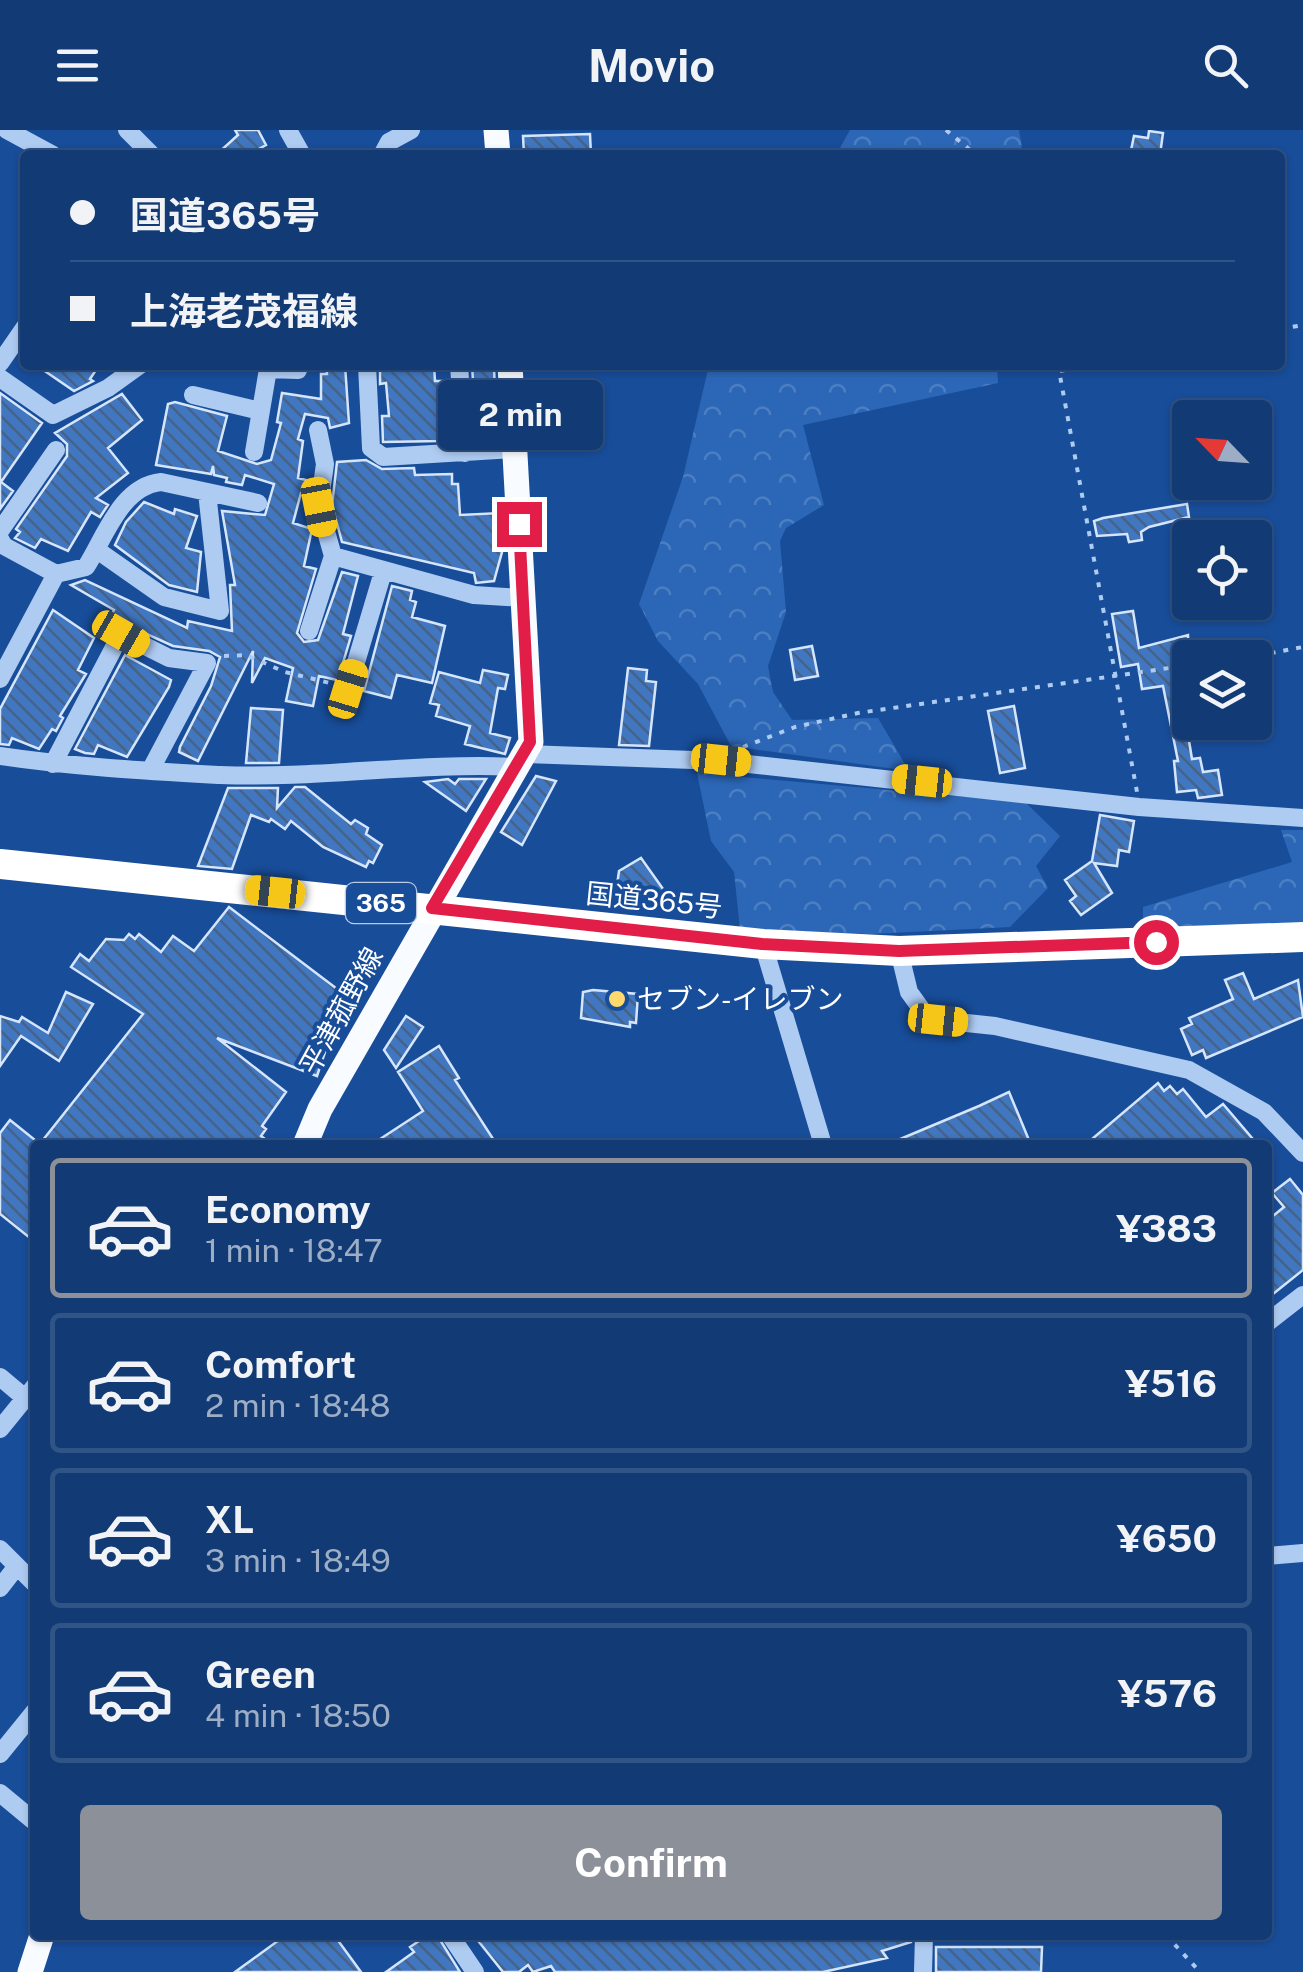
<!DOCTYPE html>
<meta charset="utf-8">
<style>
:root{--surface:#123a74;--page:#1b4179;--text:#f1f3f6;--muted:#9cadc5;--line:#315486;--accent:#8c9099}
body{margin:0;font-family:"Public Sans","Noto Sans JP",sans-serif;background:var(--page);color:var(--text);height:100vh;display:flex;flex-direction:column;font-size:38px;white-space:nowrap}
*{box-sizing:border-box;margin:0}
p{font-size:32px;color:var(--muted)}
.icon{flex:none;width:55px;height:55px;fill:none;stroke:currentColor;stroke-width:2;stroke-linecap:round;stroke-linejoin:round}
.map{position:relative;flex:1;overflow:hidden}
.side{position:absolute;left:30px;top:1010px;width:1242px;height:800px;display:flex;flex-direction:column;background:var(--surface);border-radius:10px;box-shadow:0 2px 8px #0004,0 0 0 2px var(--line)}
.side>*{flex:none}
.top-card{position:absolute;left:20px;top:20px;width:1265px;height:220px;border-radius:10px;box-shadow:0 2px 8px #0004,0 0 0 2px var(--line);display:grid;align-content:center;height:220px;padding:0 50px;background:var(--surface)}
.needle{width:65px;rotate:295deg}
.tools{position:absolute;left:1172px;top:270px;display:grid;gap:20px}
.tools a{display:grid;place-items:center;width:100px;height:100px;border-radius:10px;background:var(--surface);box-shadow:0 2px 8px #0004,0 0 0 2px var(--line);font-size:50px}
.end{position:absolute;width:45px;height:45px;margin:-22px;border:12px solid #e11d48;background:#fff;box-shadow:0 0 0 5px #fff}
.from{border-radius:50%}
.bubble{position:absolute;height:70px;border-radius:10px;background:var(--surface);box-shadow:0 2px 8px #0004,0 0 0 2px var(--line);font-size:32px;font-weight:700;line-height:70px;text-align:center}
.car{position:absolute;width:30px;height:60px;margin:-30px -15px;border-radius:12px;box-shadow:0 0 8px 2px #0007;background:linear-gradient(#f5c518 24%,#345 0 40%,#f5c518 0 76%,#345 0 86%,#f5c518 0)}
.top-card b{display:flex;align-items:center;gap:35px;height:95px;font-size:38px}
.top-card b+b{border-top:2px solid var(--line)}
.top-card i{width:25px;height:25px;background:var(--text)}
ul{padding:18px 0 0;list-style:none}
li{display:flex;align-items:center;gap:30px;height:140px;margin:0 20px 15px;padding:0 30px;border:5px solid var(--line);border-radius:10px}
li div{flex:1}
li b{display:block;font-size:38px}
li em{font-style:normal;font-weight:700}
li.active{border-color:var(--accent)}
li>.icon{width:90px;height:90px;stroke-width:1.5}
.action{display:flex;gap:20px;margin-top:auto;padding:20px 50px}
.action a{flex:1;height:115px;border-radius:10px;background:var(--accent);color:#fff;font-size:40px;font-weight:700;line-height:115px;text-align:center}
header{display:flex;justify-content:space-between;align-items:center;height:130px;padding:0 50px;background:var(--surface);font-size:45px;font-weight:700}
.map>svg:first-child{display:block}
.forest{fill:url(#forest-crowns)}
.building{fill:url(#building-back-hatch);stroke:#d5e6fc;stroke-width:2.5}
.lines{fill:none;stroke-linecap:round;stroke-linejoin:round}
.path{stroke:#aecbf2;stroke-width:4;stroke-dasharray:5 8;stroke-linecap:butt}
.minor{stroke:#aecbf2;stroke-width:18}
.major{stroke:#f8fbff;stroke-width:25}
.highway{stroke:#fff;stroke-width:30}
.route{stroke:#e11d48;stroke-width:12}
.poi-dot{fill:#ffd96e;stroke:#184d9a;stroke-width:4}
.labels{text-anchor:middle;stroke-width:8;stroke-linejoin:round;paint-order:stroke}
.shield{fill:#184d9a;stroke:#bacae1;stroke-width:2.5}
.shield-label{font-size:25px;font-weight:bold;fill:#fff}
.street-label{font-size:28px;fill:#fff;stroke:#184d9a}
.poi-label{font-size:28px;fill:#fff;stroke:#184d9a;text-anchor:start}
</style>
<header><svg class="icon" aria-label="menu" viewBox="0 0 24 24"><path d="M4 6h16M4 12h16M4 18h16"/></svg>Movio<svg class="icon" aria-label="search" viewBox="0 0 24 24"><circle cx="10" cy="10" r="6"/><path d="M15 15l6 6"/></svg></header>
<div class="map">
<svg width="1303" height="1842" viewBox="0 0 1303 1842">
<defs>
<pattern id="forest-crowns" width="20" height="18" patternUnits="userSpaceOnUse" patternTransform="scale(2.5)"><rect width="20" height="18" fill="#2c67b7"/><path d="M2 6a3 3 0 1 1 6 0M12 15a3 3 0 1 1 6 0" fill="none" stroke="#4c7ec2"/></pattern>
<pattern id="building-back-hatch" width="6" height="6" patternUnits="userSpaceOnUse" patternTransform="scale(2.5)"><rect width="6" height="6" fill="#4177c1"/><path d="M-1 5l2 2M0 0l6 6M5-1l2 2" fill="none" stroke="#466286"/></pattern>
</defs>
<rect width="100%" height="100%" fill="#184d9a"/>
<path class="forest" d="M850 0H1019L1022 17 1013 25H836Z
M709 235H997L998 253 803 295 824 375 786 398 780 411 786 482 768 536 773 562 792 590 878 588 909 641 731 616 698 554 658 511 639 474 683 347Z
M697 643 1025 672 1060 706 1036 736 1048 758 1010 797 871 804 740 799 734 742 711 711Z
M1281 700H1303V792L1143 799V777L1292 732Z"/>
<path class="building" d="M235 0H258L266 15 248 25H216L238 5Z
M1149 1 1163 3 1160 25H1130L1134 6 1148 8Z
M590 4 591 25H524L523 6Z
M36 235H88L96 240 90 249 93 251 74 261Z
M326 235H345L349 293 330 298 328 288 305 284 298 309 303 311 298 348 310 351 308 365 301 363 293 393 312 399 304 436 316 439 297 503 304 512 318 510 342 442 358 446 343 504 351 506 340 543 337 550 319 546 313 576 286 571 293 538 265 528 252 553 253 521 198 631 179 622 180 617 211 556 220 527 209 521 173 516 120 492 111 486 114 480 71 455 85 450 187 498 188 491 232 501 230 455H235L222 381 265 385 274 354 245 345 242 355 226 352 227 348 214 345 213 336 211 344 156 335 168 274 175 272 227 286 218 321 257 334 271 330 281 293 277 292 282 263 321 269V244H327Z
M380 235H434L435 251H448L451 296H439L440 311 383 312 382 286H389L386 253 380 254Z
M472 235H494L496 299 476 300Z
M0 263 42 293 1 352 13 361 0 379Z
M122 264 142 290 108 318 128 343 96 368 108 375 100 387 91 382 68 421 41 409 35 418 15 408 20 402 16 399 67 326V314L55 303Z
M366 330 382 339 414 338 415 345 452 344V354H458L460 385 501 383 502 422 494 451 476 453 474 443 342 412 332 375 337 332Z
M144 372 174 384 175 379 197 386 186 418 201 422 197 462 169 455 115 415 126 392Z
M1187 374 1189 387 1149 397 1141 402 1142 410 1129 412 1127 404 1097 406 1094 391 1103 388Z
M392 456 412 461 410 470 416 472 412 487 445 496 432 553 397 545 391 568 364 561Z
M53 480 94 508 78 540 86 544 60 586 63 588 56 601 52 599 39 619 12 608 9 615 0 614V579Z
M1133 481 1139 518 1188 505 1190 573 1183 574 1192 629 1200 628 1203 642 1218 640 1222 665 1198 668 1196 660 1177 662 1174 631H1178L1163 556 1142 559 1138 534 1121 537 1112 484Z
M812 516 818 546 795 550 790 520Z
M125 525 171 550 169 557 127 627 98 615 94 624 85 623 75 619Z
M628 538 647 540 646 551 656 552 649 616 619 615Z
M483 540 508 545 505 559 498 558 490 603 510 608 505 624 465 614 470 596 436 586 439 575 430 573 439 542 480 553Z
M1014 576 1025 638 1000 643 988 581Z
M251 578 283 580 279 633H246Z
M536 646 556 651 522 715 501 702Z
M448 649 455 654 459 649H486L466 681 425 652Z
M295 657H305L351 694 355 690 368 698 366 704 382 715 373 733 369 731 366 737 323 717 291 691 285 699 271 689 269 692 251 685 232 739 198 736 228 658H278L277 678Z
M1100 685 1134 691 1129 722 1119 720 1117 736 1094 733 1112 763 1081 785 1070 771 1076 766 1065 750 1092 731Z
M641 728 668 766 624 761 625 756 617 755 619 741Z
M229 777 349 868 333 918 327 916 317 946 217 908 286 962 262 996 266 999 261 1006 273 1015H39L143 884 71 837 80 824 89 831 106 809 124 810 129 804 135 809 139 804 161 822 173 806 194 821Z
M1243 843 1254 869 1298 850 1303 887 1206 928 1203 920 1192 925 1181 899 1192 894 1189 888 1233 869 1225 850Z
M593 860 638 864 636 893 630 892V897L581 888 583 862Z
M66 862 93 874 59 931 21 906 0 936V886L19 892 22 887 48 903Z
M406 886 423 897 396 938 384 920Z
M439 916 459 948 455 950 497 1015H371L423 981 398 942Z
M1158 953 1164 961 1170 956 1177 964 1183 959 1206 987 1223 974 1258 1015H1085Z
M1009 962 1031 1015H886L979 976Z
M10 990 35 1010V1112L0 1084V1003Z
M1290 1049 1303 1065V1140L1268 1168V1090L1284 1077 1272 1063Z
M286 1805H334L361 1842H235Z
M428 1805H437L460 1842H386L414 1822 410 1817Z
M487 1805H912L911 1812 882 1821 887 1828 823 1842H555L551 1836 533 1842 528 1835 519 1842H503L479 1812Z
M936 1817H1042L1041 1842H936Z"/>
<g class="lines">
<path class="path" d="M946 0 976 25
M1280 199 1303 195
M1058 235 1137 662
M1060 241 1092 235
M224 526 246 525 285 542 334 554
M1245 528 1303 517
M743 617 795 597 858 583 1190 535
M1166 1805 1200 1842"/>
<path class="minor" d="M7 0 53 25
M127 0 152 25
M288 0 302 25
M382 25 389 12 411 0
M0 233 25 197
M367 235 371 318 383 327 515 319
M459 235 465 323
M0 248 53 285 108 258 140 235
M193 265 260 281
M254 322 268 239 298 240 300 235
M0 401 56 320
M0 409 4 416 56 444
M97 420 164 467 220 481 207 362
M333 426 474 465 524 468
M309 501 333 426 319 377 325 334 318 300
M0 549 56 444 86 437C105 407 121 356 161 352L258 373
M348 559 383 442
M526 624 721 631 1139 677 1303 688
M0 626C73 637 147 641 220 645 319 649 418 632 518 637
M53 634 121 504 169 528 207 533 151 639
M763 814 823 1015
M899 821 909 862 922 880 938 890 995 896 1189 940 1264 982 1303 1023
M1268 1192 1303 1165
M0 1247 25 1268
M0 1299 35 1256
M0 1419 35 1454
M1268 1426 1303 1423
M0 1458 17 1436
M0 1624 35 1581
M0 1663 35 1692
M450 1805 475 1842
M923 1842 924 1805"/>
<path class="major" d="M496 0 498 25
M305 1015 320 979 531 612 510 235
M30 1842 42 1805"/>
<path class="highway" d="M0 734 763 814 899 821 1303 807"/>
</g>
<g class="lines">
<path class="route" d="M519 394 530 612 432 778 762 814 899 821 1156 812"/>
</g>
<circle class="poi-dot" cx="617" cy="869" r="10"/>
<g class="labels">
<rect class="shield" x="346" y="753" width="70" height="40" rx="8"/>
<g class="shield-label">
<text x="381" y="782">365</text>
</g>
<g class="street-label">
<text transform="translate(654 770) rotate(6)" y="10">国道365号</text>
<text transform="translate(341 881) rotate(-61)" y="10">平津菰野線</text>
</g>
<g class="poi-label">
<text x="637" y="879">セブン-イレブン</text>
</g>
</g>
</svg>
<div class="tools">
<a><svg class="needle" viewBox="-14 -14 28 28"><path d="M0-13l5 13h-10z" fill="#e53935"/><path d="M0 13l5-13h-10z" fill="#9cadc5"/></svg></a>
<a><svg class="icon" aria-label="locate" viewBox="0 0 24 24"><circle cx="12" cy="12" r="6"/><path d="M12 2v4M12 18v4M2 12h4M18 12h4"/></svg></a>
<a><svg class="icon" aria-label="layers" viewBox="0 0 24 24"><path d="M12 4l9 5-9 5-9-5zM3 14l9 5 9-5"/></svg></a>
</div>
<i class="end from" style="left:1156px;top:812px"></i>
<i class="end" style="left:519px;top:394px"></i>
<div class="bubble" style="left:438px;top:250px;width:165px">2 min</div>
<i class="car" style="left:319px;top:377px;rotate:169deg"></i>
<i class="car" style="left:121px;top:504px;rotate:120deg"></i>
<i class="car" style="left:348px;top:559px;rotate:17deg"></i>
<i class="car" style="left:721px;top:630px;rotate:96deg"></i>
<i class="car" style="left:922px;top:651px;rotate:276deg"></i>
<i class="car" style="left:275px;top:762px;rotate:276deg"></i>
<i class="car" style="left:938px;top:890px;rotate:96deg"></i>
<div class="top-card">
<b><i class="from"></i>国道365号</b>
<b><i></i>上海老茂福線</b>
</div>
<section class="side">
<ul>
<li class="active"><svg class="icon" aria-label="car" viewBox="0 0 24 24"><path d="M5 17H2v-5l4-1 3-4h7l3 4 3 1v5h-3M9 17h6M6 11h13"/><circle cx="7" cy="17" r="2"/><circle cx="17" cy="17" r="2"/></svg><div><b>Economy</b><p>1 min · 18:47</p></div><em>¥383</em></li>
<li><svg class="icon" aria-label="car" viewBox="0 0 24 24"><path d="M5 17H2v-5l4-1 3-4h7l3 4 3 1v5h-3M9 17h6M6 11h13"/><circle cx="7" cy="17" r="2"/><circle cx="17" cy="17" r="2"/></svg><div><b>Comfort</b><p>2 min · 18:48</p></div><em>¥516</em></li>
<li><svg class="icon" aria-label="car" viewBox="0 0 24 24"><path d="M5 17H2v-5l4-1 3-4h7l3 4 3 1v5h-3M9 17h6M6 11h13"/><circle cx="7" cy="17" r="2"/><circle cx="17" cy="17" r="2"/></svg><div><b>XL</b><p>3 min · 18:49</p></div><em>¥650</em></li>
<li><svg class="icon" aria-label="car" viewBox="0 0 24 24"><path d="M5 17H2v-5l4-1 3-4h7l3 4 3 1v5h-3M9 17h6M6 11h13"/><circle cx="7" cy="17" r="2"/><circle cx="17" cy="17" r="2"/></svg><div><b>Green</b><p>4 min · 18:50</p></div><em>¥576</em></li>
</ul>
<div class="action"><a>Confirm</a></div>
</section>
</div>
